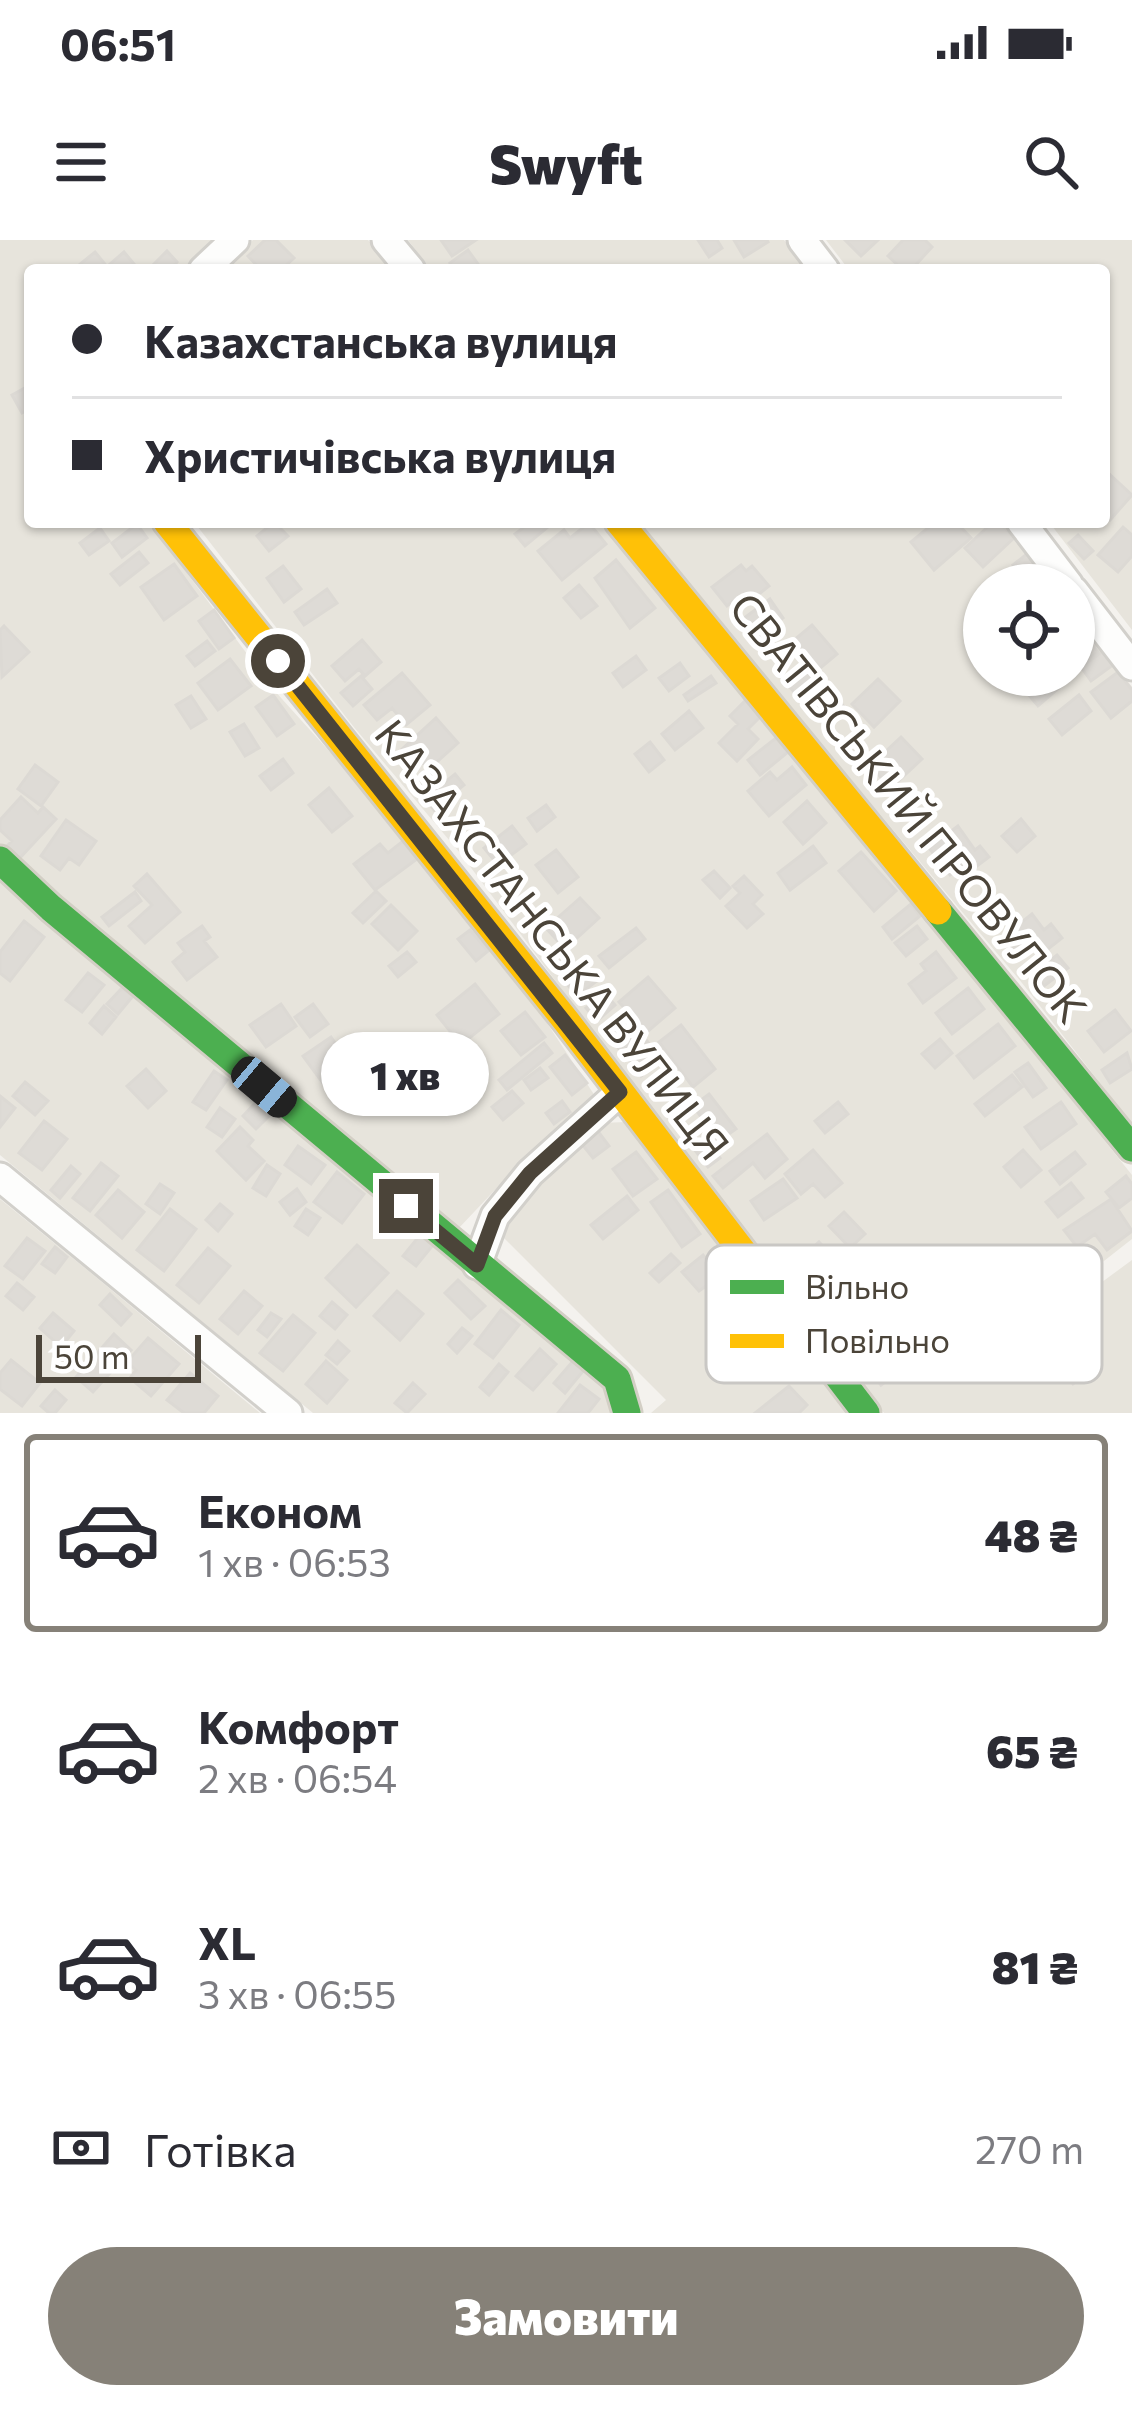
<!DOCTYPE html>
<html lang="uk">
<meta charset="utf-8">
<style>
:root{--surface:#fff;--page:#f2f2f3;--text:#2b2b33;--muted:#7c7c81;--line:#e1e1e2;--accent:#868178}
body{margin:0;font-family:Commissioner,sans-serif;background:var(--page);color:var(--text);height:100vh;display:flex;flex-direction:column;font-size:45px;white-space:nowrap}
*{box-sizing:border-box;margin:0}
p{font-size:39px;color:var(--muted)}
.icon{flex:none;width:66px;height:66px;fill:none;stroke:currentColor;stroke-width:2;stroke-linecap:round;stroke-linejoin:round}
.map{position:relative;height:1173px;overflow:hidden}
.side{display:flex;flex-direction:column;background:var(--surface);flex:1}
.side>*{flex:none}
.guide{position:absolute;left:24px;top:24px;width:1086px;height:264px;border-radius:12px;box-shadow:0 3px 9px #0004;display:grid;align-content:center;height:264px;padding:0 48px;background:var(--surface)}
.tools{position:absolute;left:963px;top:324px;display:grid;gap:24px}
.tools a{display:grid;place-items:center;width:132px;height:132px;border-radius:50%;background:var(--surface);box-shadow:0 3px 9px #0004;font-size:60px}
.scale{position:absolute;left:36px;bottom:30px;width:165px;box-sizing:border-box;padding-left:12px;border:6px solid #4b4439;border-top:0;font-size:33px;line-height:42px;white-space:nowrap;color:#4b4439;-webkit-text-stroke:9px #fff;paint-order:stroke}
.end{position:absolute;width:54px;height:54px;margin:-27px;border:15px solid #4b4439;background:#fff;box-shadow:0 0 0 6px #fff}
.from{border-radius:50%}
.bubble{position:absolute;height:84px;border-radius:42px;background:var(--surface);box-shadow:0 3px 9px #0004;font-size:39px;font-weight:800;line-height:84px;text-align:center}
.car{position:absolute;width:36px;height:72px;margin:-36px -18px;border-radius:15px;box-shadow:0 0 9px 3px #0007;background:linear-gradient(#222 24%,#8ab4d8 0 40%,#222 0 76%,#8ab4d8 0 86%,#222 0)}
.guide b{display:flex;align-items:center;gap:42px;height:114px;font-size:45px}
.guide b+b{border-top:3px solid var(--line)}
.guide i{width:30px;height:30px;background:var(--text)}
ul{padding:21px 0 0;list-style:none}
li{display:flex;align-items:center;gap:36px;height:198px;margin:0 24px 18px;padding:0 24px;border:6px solid transparent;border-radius:12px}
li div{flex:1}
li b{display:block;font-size:45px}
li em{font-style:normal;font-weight:800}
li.current{border-color:var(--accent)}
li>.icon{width:108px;height:108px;stroke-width:1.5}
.pay{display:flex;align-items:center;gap:30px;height:132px;padding:0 48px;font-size:45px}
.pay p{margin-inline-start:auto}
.action{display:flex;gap:24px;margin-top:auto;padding:24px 48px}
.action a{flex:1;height:138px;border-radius:72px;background:var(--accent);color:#fff;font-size:48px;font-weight:800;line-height:138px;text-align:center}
.status{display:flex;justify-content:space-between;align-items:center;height:84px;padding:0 60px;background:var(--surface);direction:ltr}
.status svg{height:33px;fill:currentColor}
header{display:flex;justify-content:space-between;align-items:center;height:156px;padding:0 48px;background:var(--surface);font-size:54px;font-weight:800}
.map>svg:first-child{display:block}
.residential{fill:#e7e4dc}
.building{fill:#dedbd6;stroke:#dcd9d4;stroke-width:3}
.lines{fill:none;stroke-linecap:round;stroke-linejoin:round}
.street-casing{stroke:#d2d0cb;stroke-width:33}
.fast-casing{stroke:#d3cfc5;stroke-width:33}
.slow-casing{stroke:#d3cfc5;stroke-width:33}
.street{stroke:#fdfdfc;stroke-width:27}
.fast{stroke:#4caf50;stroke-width:27}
.slow{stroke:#ffc107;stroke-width:27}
.route{stroke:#4b4439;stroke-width:15}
.labels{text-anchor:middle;stroke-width:10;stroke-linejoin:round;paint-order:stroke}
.street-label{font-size:42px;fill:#4b4439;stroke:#fff}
.key{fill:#fff;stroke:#c9c7c4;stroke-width:3}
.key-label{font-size:33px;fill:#4b4439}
</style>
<div class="status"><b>06:51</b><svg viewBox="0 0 49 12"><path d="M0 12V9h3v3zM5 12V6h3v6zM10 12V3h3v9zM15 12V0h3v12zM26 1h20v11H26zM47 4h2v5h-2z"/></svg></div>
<header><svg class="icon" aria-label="menu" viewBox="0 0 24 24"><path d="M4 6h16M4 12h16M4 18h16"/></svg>Swyft<svg class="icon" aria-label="search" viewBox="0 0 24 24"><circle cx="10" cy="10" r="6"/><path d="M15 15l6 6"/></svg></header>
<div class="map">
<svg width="1132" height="1173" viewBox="0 0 1132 1173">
<rect width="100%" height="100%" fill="#f4f2ee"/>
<path class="residential" d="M0 0H215L182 30H30V282H149L273 449 347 531 541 774 597 859 509 935 458 989 0 605Z
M253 0H368L393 30H220Z
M408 0H784L808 30H431Z
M826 0H1132V390L1049 282H1104V30H849Z
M194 282H609L1132 935V999L1053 1061 1064 1070 1132 1020V1173H884L775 1035 460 613 353 486Z
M634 282H1007L1056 345H984V435H1074V369L1132 447V884L1022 743Z
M0 642 618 1160 619 1173H313L0 915Z
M626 882 849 1173H651L666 1160 499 993 533 937 601 883Z
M0 959 91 1033 260 1173H0Z"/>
<path class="building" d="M265 0H276L294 18 281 30H261L248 16Z
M441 0H476L452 16Z
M698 0H717L722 8 709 17Z
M734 0H767L768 2 744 17Z
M845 0H878L861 16Z
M903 0H925L932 7 911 30H903L888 16Z
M468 10 478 24 471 30H455L450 23Z
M167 11 177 22 170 30H148Z
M95 12 109 29 73 30Z
M124 12 139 30H116L110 24Z
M30 145V168L22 173 12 155Z
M1105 230 1132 255 1110 280 1104 274Z
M274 282 288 296 269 311 257 296Z
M531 282H543L548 287 525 306 515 294Z
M935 282H956L971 298 934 330 911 302Z
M993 282H999L1014 298 983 327 965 308Z
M589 283 606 304 562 340 538 311 564 290 570 298Z
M137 284 147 298 122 317 112 303Z
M1123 287 1132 295V316L1118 332 1098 315Z
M100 288 109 301 89 315 80 303Z
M1078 295 1093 311 1084 319 1069 303Z
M139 312 148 323 120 345 111 334Z
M1028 313 1054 345H1030L1013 325Z
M616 320 655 368 630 388 595 338Z
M174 324 197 356 164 380 141 347Z
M741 325 746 331 752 326 769 346 744 366 737 358 727 366 712 347Z
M283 326 301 349 284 362 267 338Z
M579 345 597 366 581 378 564 358Z
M327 349 337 363 304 385 295 372Z
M770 359 783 378 754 399 740 381Z
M214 370 234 398 219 409 199 381Z
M812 385 837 414 818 430 793 401Z
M4 386 29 412 2 437 0 390Z
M1082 391 1098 412 1074 430V397Z
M362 400 381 422 365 436 359 429 345 441 332 426Z
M207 401 215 411 195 426 187 416Z
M1103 411 1113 425 1091 441 1081 427Z
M636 416 646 430 623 447 613 433Z
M230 419 251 446 218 470 198 443Z
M680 423 689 436 669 451 659 438Z
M809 429 821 444 801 460 788 445Z
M1118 432 1132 450V461L1111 478 1091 452Z
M402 433 430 465 406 485 392 468 377 480 364 465Z
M1032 435H1050L1060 447 1038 466 1020 445Z
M361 436 372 449 353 466 341 453Z
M711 436 716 443 688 461 684 455Z
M878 439 900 461 874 487 852 464Z
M832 450 844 467 823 483 810 466Z
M273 455 294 484 277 496 256 467Z
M1079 455 1091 471 1062 495 1049 479Z
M191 456 206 479 191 488 176 465Z
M746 460 761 476 748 489 758 499 737 521 719 503 738 484 730 476Z
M689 471 703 488 675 510 662 494Z
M436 478 458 503 429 529 423 522 418 527 402 509Z
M244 484 259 508 245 516 230 492Z
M901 497 922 519 891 548 870 526Z
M776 498 788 512 760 535 748 520Z
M650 502 664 520 649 532 635 514Z
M283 519 293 533 271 550 260 536Z
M35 525 58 542 41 566 18 549Z
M792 527 806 545 769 576 748 551 770 532 777 540Z
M455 534 464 545 448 558 439 547Z
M428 540 445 560 434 570 417 549Z
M329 548 352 576 332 592 309 565Z
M21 557 38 573 43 567 56 579 20 618 7 606 12 601 0 590V580Z
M807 561 826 583 803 604 784 582Z
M546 565 555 577 537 591 528 578Z
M1021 579 1035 596 1017 612 1002 596Z
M66 580 96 601 79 625 69 618 60 630 41 616Z
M512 586 526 604 498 625 484 608Z
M958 586 975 610 980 606 989 617 969 632 963 625 950 635 929 608Z
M403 601 417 619 375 650 354 624 380 604 388 613Z
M813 606 826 623 790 650 778 633Z
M556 610 578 637 558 653 536 625Z
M861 612 896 651 874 671 839 631Z
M714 631 730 648 720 658 703 640Z
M147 634 180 672 145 703 129 686 152 665 134 646Z
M744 636 762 655 753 664 763 674 747 688 726 666 740 653 733 646Z
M376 651 386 661 363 683 353 673Z
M135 652 141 661 109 686 102 677Z
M580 658 599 678 565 709 546 688Z
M911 664 920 676 892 699 883 687Z
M391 665 417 691 398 710 372 684Z
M1032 674 1044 690 1051 684 1062 698 1043 713 1036 705 1019 718 1003 697Z
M24 681 44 697 10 741 0 733V712Z
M202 686 210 697 204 701 217 717 187 740 173 722 185 712 178 703Z
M917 686 927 699 906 716 895 703Z
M636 688 645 699 609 728 599 716Z
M470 690 488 711 476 721 458 699Z
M407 712 416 722 398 737 389 726Z
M936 712 956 738 923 763 909 744 926 731 921 724Z
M1057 715 1068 728 1044 746 1034 733Z
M586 725 598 740 577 756 565 742Z
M88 733 104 745 82 772 66 760Z
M648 737 675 768 646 793 619 762Z
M475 744 499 774 461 805 437 775Z
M122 748 133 756 118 774 107 764Z
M968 748 984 769 952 794 936 773Z
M605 753 615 765 597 781 586 768Z
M281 764 296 786 266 807 250 785Z
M313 764 328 784 310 797 295 777Z
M104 766 116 777 102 794 90 783Z
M1115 770 1131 791 1104 812 1088 791Z
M525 772 545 797 521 815 501 791Z
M998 784 1015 806 974 838 957 816Z
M623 785 635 803 621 812 609 794Z
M681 785 715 829 693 847 659 802Z
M331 797 352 827 325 846 303 816Z
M940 799 952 813 935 828 922 814Z
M647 801 656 813 649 818 654 825 641 836 626 816Z
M544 803 552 813 507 850 499 840Z
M1127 813 1132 829 1110 843 1102 830Z
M565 815 587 843 572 855 550 827Z
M1028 823 1046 848 1033 857 1015 832Z
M540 828 548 838 531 850 524 840Z
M146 829 166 851 148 868 127 846Z
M214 831 227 840 206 870 193 862Z
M1012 835 1022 847 985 876 975 864Z
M659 836 669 852 659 859 648 843Z
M25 842 48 861 35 875 13 856Z
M512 851 523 863 503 880 492 867Z
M709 854 736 889 719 901 693 866Z
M0 856 15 868 0 887Z
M562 861 570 872 554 884 546 873Z
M256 862 270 875 256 889 243 876Z
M838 862 848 874 825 893 815 881Z
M1061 862 1076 884 1041 909 1025 887Z
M220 868 235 879 222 897 207 887Z
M44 881 67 899 42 930 19 913Z
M240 887 253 900 248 906 264 921 246 940 217 911Z
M597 890 609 906 593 918 581 903Z
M767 894 787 919 765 938 753 923 723 948 713 936Z
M707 900 720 918 708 927 694 909Z
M298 906 325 925 311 944 285 925Z
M813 910 842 943 825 957 813 944 801 954 785 934Z
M1023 910 1041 930 1021 947 1004 927Z
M636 912 657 939 633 956 613 929Z
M1075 912 1085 924 1060 944 1050 931Z
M101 923 118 936 90 971 73 958Z
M267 925 280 934 266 956 253 948Z
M71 926 80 934 60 958 51 950Z
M337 932 364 954 342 983 314 962Z
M1126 936 1132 944V958L1119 968 1106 952Z
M783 939 797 958 764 980 751 961Z
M1071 943 1083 958 1058 977 1046 962Z
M160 944 174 953 160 974 146 964Z
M297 949 306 962 290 975 280 962Z
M118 950 144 972 122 998 96 975Z
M668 950 700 994 682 1007 651 962Z
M627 956 638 970 603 999 591 985Z
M1111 959 1132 991 1107 1010 1095 994 1077 1007 1064 990Z
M220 964 232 974 218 991 206 980Z
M170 969 196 989 164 1031 137 1010Z
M306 969 320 978 308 995 295 986Z
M844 972 865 994 850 1008 829 986Z
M420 995 433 1005 416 1026 403 1016Z
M27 998 45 1011 23 1039 5 1026Z
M819 1002 836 1020 829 1026 839 1036 820 1053 797 1023Z
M357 1005 388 1033 356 1067 326 1038Z
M55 1007 67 1017 55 1033 42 1024Z
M208 1008 230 1026 199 1063 177 1045Z
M671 1014 680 1023 659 1042 650 1033Z
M703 1015 707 1020 711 1017 734 1044 717 1059 706 1046 699 1051 682 1032Z
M458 1040 485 1066 471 1079 445 1053Z
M17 1043 34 1057 23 1070 6 1056Z
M244 1051 262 1066 238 1094 220 1079Z
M397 1051 423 1074 400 1100 374 1076Z
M110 1054 131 1074 121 1085 100 1065Z
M332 1062 347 1075 335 1089 320 1076Z
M501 1070 519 1085 493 1118 475 1104Z
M53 1073 74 1091 61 1107 40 1088Z
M271 1073 281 1079 267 1097 258 1090Z
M293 1075 315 1093 283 1131 260 1113Z
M462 1088 472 1096 457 1113 448 1104Z
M1068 1093 1094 1127 1073 1144 1046 1110Z
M114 1094 131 1110 93 1152 76 1137Z
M148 1098 179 1124 151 1156 130 1138 136 1130 127 1122Z
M338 1101 349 1111 337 1124 326 1115Z
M540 1109 556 1124 533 1150 516 1136Z
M896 1113 906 1126 881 1145 871 1131Z
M11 1120 40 1143 22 1166 0 1149V1133Z
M326 1121 347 1140 327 1163 306 1144Z
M573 1121 584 1130 565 1153 554 1143Z
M499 1124 508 1132 489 1155 480 1147Z
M190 1133 218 1156 204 1173H184L167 1160Z
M413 1143 425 1154 407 1173 395 1163Z
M580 1145 599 1159 588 1173H558Z
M789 1146 807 1165 799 1173H755Z
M55 1150 66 1160 55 1173H49L41 1166Z"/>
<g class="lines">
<defs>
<path id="street" d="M386 0 411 30
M802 0 825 30
M203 30 235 0
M1021 282 1069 345
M1074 351 1132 426
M0 937 288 1173
M477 1025 495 976 530 933 620 852"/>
<path id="fast" d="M0 620 51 668 617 1139 627 1173
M938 671 1132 908
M746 1016 866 1173"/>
<path id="slow" d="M167 282 567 782 746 1016
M619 282 938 671"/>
</defs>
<use href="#street" class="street-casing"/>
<use href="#fast" class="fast-casing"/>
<use href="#slow" class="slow-casing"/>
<use href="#street" class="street"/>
<use href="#fast" class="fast"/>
<use href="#slow" class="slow"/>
</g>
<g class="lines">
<path class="route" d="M278 421 620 852 530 933 495 976 477 1025 406 966"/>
</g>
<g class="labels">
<g class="street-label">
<text transform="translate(908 568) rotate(51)" y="15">СВАТІВСЬКИЙ ПРОВУЛОК</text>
<text transform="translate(552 700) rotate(52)" y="15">КАЗАХСТАНСЬКА ВУЛИЦЯ</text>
</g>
</g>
<rect x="706" y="1005" width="396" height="138" rx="18" class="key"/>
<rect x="730" y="1040" width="54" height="14" fill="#4caf50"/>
<rect x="730" y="1094" width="54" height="14" fill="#ffc107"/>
<g class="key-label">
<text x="805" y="1059">Вільно</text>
<text x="805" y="1113">Повільно</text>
</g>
</svg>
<div class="tools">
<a><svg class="icon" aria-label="locate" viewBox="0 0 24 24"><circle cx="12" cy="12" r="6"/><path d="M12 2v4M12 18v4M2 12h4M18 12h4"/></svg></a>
</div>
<div class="scale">50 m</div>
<i class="end from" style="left:278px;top:421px"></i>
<i class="end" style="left:406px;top:966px"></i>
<div class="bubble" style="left:321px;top:792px;width:168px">1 хв</div>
<i class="car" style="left:264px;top:847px;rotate:130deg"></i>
<div class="guide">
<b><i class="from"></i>Казахстанська вулиця</b>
<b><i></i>Христичівська вулиця</b>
</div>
</div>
<section class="side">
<ul>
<li class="current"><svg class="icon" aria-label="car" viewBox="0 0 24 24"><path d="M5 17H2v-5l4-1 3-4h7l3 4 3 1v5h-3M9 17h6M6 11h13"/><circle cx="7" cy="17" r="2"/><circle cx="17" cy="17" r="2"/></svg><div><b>Економ</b><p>1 хв · 06:53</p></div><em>48 ₴</em></li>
<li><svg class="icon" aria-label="car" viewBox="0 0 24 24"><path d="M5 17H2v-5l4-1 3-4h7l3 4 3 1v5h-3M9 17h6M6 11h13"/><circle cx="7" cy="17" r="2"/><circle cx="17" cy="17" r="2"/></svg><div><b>Комфорт</b><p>2 хв · 06:54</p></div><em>65 ₴</em></li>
<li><svg class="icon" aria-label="car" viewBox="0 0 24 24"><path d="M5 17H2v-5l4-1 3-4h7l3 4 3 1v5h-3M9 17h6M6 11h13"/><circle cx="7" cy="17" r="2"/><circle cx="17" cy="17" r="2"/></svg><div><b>XL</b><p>3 хв · 06:55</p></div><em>81 ₴</em></li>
</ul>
<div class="pay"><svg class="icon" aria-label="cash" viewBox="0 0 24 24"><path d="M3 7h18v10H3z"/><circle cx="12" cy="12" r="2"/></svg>Готівка<p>270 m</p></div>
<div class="action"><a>Замовити</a></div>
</section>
